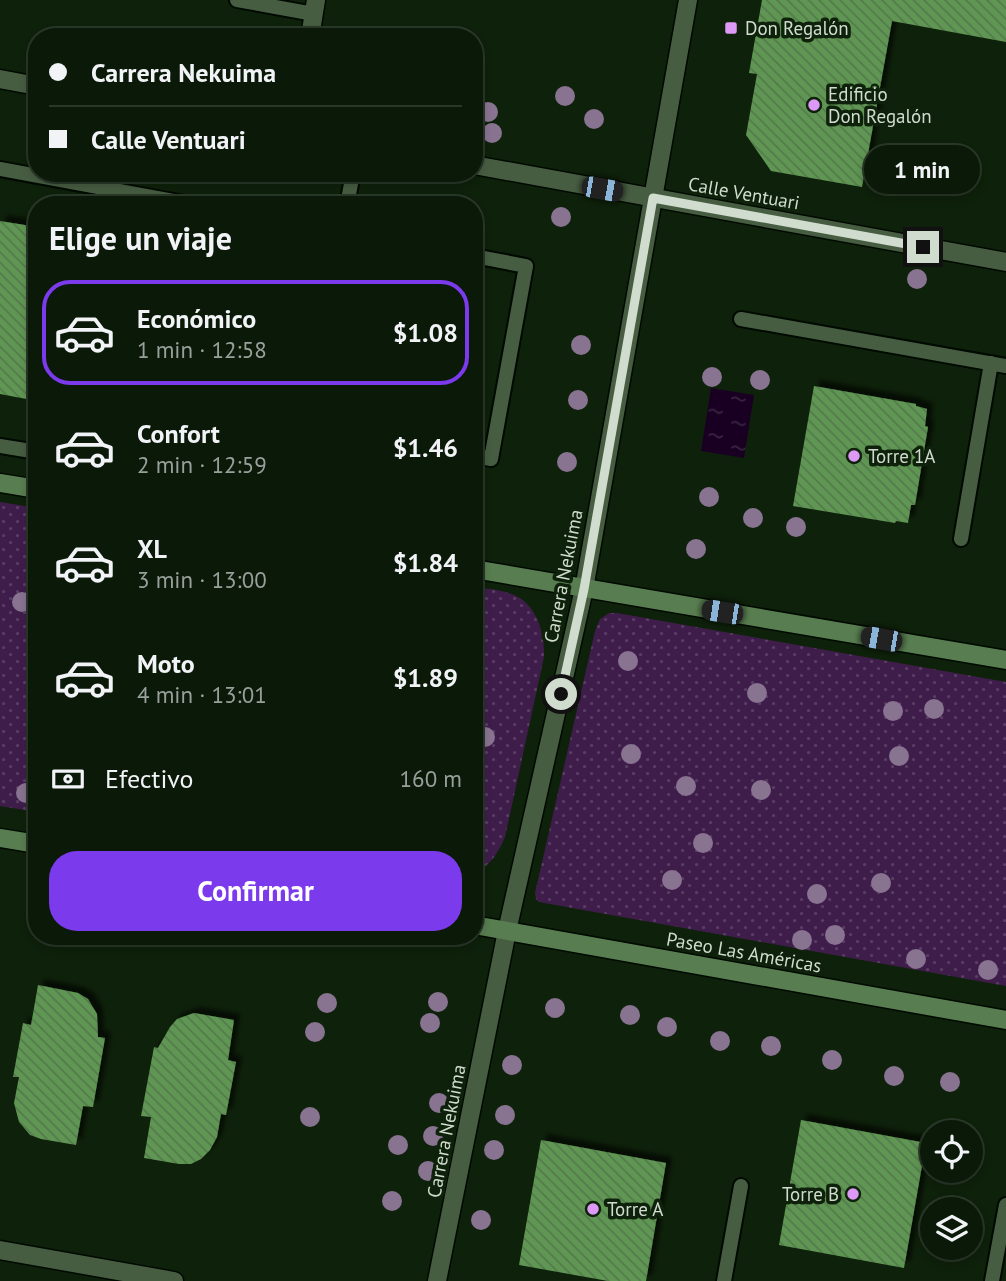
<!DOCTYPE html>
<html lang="es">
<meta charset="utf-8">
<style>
:root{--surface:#0a1908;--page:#182616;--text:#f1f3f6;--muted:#99a09c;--line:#2a3829;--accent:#7c3aed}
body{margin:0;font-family:"PT Sans",sans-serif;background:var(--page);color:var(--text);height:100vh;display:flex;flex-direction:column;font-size:26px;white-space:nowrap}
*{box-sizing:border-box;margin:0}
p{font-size:23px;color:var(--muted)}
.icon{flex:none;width:38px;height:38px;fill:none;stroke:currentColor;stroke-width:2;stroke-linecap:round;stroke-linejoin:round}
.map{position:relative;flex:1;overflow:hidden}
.drawer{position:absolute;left:28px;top:196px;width:455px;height:749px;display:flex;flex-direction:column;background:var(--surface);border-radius:28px;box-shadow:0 4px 10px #0003,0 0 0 2px var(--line)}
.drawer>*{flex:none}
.hud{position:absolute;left:28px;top:28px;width:455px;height:154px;border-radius:28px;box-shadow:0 4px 10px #0003,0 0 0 2px var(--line);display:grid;align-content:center;height:154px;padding:0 21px;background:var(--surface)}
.controls{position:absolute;left:920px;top:1120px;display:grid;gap:14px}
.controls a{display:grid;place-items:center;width:63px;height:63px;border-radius:50%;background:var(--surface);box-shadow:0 4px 10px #0003,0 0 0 2px var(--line);font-size:35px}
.end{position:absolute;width:32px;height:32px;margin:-16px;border:9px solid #d0dccd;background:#111;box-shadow:0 0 0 4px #111}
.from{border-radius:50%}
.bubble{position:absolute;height:49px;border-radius:24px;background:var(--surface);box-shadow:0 4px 10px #0003,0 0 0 2px var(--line);font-size:23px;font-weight:600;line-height:49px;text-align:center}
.car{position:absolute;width:21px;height:42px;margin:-21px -10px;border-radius:9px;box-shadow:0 0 5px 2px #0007;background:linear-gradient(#222 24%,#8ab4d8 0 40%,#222 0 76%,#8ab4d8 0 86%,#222 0)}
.hud b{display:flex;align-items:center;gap:24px;height:66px;font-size:26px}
.hud b+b{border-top:2px solid var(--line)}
.hud i{width:18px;height:18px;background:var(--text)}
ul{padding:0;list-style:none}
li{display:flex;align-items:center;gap:21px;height:105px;margin:0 14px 10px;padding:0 7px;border:4px solid transparent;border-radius:28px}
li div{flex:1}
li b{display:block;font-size:26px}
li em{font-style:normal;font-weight:600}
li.active{border-color:var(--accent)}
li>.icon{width:63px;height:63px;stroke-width:1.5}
h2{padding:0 21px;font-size:32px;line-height:84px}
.pay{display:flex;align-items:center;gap:18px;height:77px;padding:0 21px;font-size:26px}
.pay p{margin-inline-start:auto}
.button{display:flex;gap:14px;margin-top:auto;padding:14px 21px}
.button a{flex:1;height:80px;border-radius:28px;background:var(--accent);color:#fff;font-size:28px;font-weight:600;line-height:80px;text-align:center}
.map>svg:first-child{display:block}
.grass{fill:url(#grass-dots)}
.water{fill:url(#water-ripples)}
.building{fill:url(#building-back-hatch);filter:url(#shadow)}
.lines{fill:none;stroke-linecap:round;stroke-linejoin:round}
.service-casing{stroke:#000a00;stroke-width:18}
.minor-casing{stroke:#000a00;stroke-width:21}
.tertiary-casing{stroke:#000a00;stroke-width:21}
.secondary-casing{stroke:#000a00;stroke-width:21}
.service{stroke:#475d42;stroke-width:14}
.minor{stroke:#475d42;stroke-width:18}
.tertiary{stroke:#475d42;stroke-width:18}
.secondary{stroke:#587d50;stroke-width:18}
.tree{fill:#887391}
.route{stroke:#d0dccd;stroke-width:9}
.poi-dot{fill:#dc99f5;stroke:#0e210a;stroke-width:2.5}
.labels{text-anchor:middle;stroke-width:7;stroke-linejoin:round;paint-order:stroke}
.poi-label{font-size:19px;fill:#d0dccd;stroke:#0e210a;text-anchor:start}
.street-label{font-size:19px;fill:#d0dccd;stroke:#0e210a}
</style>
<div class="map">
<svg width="1006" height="1281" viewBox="0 0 1006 1281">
<defs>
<pattern id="grass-dots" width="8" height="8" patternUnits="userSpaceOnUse" patternTransform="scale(1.75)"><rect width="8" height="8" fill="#3f1d4b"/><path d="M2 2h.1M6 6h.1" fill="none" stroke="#5a3d64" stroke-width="1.8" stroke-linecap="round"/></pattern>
<pattern id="water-ripples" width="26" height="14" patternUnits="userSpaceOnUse" patternTransform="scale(1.75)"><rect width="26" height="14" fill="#190023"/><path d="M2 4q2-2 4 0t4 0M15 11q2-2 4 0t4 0" fill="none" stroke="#392542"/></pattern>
<pattern id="building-back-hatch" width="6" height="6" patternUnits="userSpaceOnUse" patternTransform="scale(1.75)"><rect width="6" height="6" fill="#609653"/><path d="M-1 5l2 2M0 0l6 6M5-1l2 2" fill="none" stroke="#54794c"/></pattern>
<filter id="shadow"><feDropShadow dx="6" dy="-6" stdDeviation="2" flood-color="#0009"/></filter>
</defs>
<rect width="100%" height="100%" fill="#0e210a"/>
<path class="grass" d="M0 502 37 508V812L0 806Z
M474 587C488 589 506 590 518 597 538 608 545 636 544 657L505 837C498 853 491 865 474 874Z
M609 613H617L1006 682V986L539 902 536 899 535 893 595 631 600 619Z"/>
<path class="water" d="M711 388 754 395 744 458 701 451Z"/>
<path class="building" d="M762 0H1006V42L892 21 862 187 771 171 746 135 757 74 749 73Z
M0 221 37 227V401L0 394Z
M814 386 916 404V406L927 409 925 426 928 427 915 505H911L908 523 896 521 895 523 793 506Z
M38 985 78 993 88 999 97 1014 98 1037 105 1038 93 1107 83 1106 76 1145 41 1139 30 1135 19 1122 14 1103 19 1077H13L23 1023 31 1025Z
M194 1013 234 1020 228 1060 236 1062 226 1115 221 1114 217 1137 210 1150 201 1159 191 1164H179L144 1158 151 1117 141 1116 154 1047 158 1048 170 1027 177 1019Z
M801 1120 926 1143 904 1268 779 1245Z
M541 1140 666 1163 646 1281H608L519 1265Z"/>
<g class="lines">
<defs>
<path id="service" d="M237 0 314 14
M0 169 195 205
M347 205 353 173
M474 256 526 266 491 459 474 456
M741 319 1006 366
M0 446 37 452
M961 539 991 363
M724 1281 741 1186
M992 1281 1006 1205"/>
<path id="minor" d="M310 37 316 0
M0 79 37 86
M474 165 1006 262
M0 1250 174 1281
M437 1281 507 931"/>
<path id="tertiary" d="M507 931 584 589 688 0"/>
<path id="secondary" d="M0 483 37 489
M474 569 1006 660
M0 838 37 844
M474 925 1006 1020"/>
</defs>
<use href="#service" class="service-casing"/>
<use href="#minor" class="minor-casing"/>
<use href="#tertiary" class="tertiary-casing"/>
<use href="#secondary" class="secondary-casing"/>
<use href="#service" class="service"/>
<use href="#minor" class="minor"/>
<use href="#tertiary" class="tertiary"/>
<use href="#secondary" class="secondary"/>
</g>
<g class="tree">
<circle cx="565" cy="96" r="10"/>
<circle cx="488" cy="112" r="10"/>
<circle cx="594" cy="119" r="10"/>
<circle cx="492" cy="133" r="10"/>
<circle cx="561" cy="217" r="10"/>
<circle cx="917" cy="279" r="10"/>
<circle cx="581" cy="345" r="10"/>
<circle cx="712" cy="377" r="10"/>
<circle cx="760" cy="380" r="10"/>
<circle cx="578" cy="400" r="10"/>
<circle cx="567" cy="462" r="10"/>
<circle cx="709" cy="497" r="10"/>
<circle cx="753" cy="518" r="10"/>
<circle cx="796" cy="527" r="10"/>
<circle cx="696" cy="549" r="10"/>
<circle cx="22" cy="602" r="10"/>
<circle cx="628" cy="661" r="10"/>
<circle cx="757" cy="693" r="10"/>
<circle cx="934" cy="709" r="10"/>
<circle cx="893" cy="711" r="10"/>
<circle cx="485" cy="737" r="10"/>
<circle cx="631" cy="754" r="10"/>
<circle cx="899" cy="756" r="10"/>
<circle cx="686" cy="786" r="10"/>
<circle cx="761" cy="790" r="10"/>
<circle cx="26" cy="793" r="10"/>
<circle cx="703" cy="843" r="10"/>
<circle cx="672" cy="880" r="10"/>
<circle cx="881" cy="883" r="10"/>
<circle cx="817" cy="894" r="10"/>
<circle cx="835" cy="935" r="10"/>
<circle cx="802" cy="940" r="10"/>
<circle cx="916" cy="959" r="10"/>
<circle cx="988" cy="970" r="10"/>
<circle cx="438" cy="1002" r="10"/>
<circle cx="327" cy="1003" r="10"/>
<circle cx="555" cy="1008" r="10"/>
<circle cx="630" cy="1015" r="10"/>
<circle cx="430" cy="1023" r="10"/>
<circle cx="667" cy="1027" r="10"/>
<circle cx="315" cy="1032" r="10"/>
<circle cx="720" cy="1041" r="10"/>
<circle cx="771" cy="1046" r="10"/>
<circle cx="832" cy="1060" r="10"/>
<circle cx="512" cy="1065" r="10"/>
<circle cx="894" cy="1076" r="10"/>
<circle cx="950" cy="1082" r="10"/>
<circle cx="439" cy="1103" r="10"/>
<circle cx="505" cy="1115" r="10"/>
<circle cx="310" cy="1117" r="10"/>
<circle cx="433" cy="1136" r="10"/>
<circle cx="398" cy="1145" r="10"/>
<circle cx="494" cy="1150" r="10"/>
<circle cx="428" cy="1171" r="10"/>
<circle cx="392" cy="1201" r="10"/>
<circle cx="481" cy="1220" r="10"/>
</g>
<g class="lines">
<path class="route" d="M561 694 584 589 653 198 923 247"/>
</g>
<g class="poi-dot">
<rect x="724" y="21" width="14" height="14" rx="3.5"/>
<circle cx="814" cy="105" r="7"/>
<circle cx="854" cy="456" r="7"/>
<circle cx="853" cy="1194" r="7"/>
<circle cx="593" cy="1209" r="7"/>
</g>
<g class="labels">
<g class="poi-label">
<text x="745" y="35">Don Regalón</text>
<text x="828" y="101">Edificio<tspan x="828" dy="22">Don Regalón</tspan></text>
<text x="868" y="463">Torre 1A</text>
<text x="839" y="1201" text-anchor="end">Torre B</text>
<text x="607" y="1216">Torre A</text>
</g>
<g class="street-label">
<text transform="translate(744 193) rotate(10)" y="7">Calle Ventuari</text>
<text transform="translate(563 576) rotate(-79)" y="7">Carrera Nekuima</text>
<text transform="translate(744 952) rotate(10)" y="7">Paseo Las Américas</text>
<text transform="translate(446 1131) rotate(-79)" y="7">Carrera Nekuima</text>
</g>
</g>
</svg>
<div class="controls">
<a><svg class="icon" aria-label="locate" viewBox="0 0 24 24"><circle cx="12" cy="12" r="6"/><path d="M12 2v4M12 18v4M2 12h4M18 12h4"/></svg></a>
<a><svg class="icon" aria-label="layers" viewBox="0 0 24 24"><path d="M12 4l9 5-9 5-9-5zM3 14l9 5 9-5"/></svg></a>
</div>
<i class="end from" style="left:561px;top:694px"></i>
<i class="end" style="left:923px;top:247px"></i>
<div class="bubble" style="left:864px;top:145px;width:116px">1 min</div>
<i class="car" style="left:602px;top:189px;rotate:100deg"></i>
<i class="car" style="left:722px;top:612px;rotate:279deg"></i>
<i class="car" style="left:881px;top:639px;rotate:280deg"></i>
<div class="hud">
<b><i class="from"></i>Carrera Nekuima</b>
<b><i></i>Calle Ventuari</b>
</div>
<section class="drawer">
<h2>Elige un viaje</h2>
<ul>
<li class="active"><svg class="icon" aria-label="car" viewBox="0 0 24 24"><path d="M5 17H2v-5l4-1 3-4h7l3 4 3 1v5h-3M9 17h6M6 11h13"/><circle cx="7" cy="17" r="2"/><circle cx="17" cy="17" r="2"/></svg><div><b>Económico</b><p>1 min · 12:58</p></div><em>$1.08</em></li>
<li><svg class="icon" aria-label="car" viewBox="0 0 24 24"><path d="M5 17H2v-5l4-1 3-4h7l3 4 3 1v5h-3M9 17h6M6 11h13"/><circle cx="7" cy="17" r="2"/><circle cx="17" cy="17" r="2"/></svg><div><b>Confort</b><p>2 min · 12:59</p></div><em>$1.46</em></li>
<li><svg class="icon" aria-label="car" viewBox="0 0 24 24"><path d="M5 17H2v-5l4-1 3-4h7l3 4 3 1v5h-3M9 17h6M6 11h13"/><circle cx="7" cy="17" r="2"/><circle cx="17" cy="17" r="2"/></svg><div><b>XL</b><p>3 min · 13:00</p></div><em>$1.84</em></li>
<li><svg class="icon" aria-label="car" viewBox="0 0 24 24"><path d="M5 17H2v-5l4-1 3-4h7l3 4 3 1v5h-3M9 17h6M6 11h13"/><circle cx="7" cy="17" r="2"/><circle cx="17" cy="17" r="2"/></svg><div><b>Moto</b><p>4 min · 13:01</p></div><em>$1.89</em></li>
</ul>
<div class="pay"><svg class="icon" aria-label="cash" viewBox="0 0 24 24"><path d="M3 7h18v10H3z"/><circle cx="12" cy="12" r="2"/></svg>Efectivo<p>160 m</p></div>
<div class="button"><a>Confirmar</a></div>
</section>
</div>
